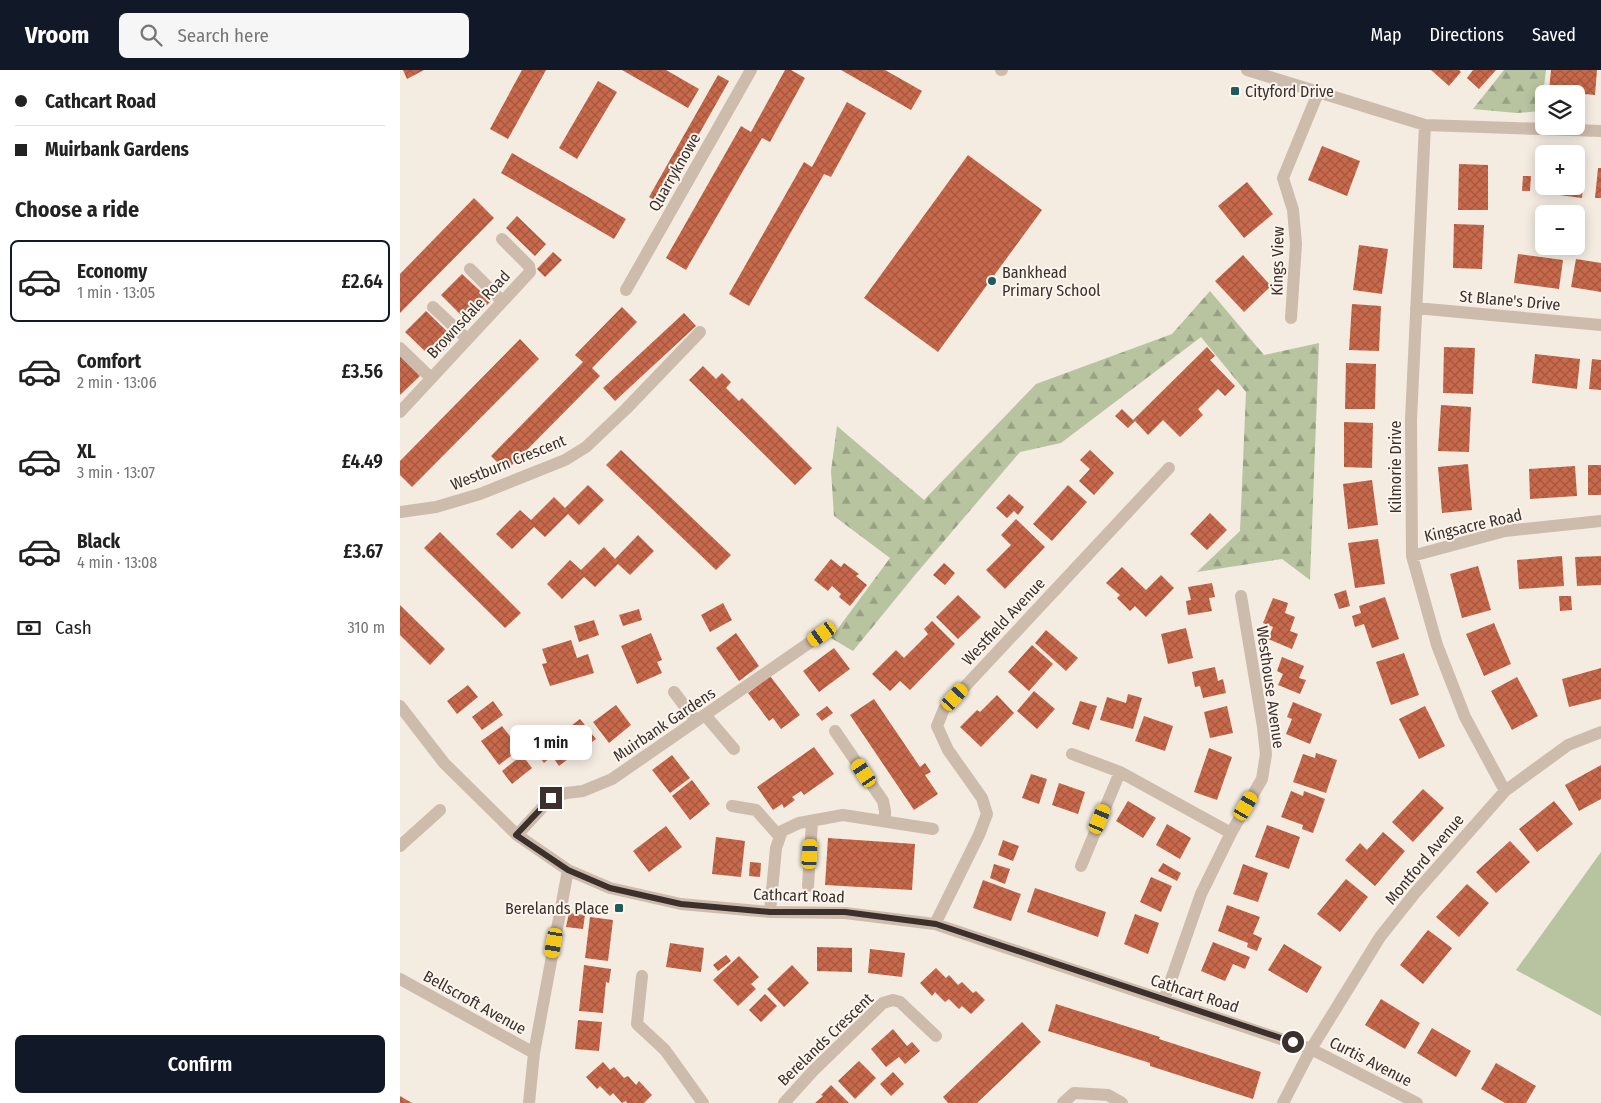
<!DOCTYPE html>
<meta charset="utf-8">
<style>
:root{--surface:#fff;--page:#f6f6f6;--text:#222;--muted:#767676;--line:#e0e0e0;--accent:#111827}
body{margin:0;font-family:"Fira Sans Condensed",sans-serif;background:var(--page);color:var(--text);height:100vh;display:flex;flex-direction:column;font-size:19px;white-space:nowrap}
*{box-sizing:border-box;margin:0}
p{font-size:16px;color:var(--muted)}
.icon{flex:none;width:28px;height:28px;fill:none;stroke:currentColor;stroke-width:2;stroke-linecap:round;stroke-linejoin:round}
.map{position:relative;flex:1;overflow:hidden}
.side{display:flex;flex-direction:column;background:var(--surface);width:400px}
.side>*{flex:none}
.hud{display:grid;align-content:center;height:110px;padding:0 15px;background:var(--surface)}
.controls{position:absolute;left:1135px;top:15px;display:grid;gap:10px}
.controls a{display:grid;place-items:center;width:50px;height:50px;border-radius:8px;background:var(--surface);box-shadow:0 2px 12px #0003;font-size:25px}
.end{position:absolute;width:22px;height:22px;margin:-11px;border:6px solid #3b302b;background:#fff;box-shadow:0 0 0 2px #fff}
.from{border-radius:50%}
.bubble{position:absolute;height:35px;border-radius:8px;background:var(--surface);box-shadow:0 2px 12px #0003;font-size:16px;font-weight:600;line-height:35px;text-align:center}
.car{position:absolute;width:15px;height:30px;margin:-15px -8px;border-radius:6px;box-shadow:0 0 4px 1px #0007;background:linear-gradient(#f5c518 24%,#345 0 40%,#f5c518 0 76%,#345 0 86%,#f5c518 0)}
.hud b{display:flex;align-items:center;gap:18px;height:48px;font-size:19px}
.hud b+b{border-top:1px solid var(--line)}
.hud i{width:12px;height:12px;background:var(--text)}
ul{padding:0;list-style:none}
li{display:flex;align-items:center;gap:15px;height:82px;margin:0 10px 8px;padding:0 5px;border:2px solid transparent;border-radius:8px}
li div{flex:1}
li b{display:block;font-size:19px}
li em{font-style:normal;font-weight:600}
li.selected{border-color:var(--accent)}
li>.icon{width:45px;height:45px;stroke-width:1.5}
h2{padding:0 15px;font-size:22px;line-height:60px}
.pay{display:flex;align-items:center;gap:12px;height:55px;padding:0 15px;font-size:19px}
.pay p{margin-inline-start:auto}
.cta{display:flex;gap:10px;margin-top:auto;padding:10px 15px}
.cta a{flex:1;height:58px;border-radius:8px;background:var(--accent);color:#fff;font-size:20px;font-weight:600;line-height:58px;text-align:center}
header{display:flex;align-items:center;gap:30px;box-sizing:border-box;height:70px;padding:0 25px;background:var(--accent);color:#fff}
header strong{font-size:24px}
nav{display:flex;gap:28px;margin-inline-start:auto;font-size:18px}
.search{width:350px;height:45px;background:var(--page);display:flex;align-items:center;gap:12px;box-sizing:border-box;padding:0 18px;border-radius:8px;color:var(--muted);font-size:19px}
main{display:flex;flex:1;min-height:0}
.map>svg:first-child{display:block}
.green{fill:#b8c4a0}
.forest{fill:url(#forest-firs)}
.building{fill:url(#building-cross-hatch)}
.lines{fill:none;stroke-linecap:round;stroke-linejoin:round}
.minor{stroke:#cdbbac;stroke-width:12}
.route{stroke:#3b302b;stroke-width:6}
.poi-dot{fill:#1f5a5e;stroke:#fbf5ee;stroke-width:2}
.labels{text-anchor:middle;stroke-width:4;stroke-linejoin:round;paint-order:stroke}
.poi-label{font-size:16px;fill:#3b302b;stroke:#fbf5ee;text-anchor:start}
.street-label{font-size:16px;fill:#3b302b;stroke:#fbf5ee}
</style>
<header>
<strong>Vroom</strong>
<div class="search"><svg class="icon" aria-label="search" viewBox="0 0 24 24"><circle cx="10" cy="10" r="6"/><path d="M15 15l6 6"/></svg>Search here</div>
<nav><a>Map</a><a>Directions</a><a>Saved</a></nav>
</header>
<main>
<section class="side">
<div class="hud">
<b><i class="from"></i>Cathcart Road</b>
<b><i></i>Muirbank Gardens</b>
</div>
<h2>Choose a ride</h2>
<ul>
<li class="selected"><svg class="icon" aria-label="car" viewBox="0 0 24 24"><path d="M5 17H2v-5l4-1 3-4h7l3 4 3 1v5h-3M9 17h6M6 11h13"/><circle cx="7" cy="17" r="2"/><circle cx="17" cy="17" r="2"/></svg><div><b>Economy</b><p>1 min · 13:05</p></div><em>£2.64</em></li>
<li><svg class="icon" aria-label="car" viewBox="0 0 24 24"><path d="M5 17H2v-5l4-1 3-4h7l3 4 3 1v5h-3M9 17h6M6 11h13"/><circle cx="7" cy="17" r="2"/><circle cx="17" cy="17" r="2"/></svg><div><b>Comfort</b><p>2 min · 13:06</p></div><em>£3.56</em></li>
<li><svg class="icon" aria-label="car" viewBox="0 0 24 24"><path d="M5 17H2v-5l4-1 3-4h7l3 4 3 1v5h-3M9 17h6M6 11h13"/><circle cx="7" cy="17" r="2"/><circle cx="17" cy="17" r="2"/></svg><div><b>XL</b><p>3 min · 13:07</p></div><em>£4.49</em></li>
<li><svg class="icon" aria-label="car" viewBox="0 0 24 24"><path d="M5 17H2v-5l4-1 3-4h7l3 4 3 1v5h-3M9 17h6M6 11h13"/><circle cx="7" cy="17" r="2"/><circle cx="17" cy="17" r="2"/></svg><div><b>Black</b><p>4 min · 13:08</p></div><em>£3.67</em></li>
</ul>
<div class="pay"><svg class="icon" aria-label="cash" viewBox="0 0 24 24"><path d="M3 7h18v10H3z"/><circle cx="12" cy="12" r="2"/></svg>Cash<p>310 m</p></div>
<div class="cta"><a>Confirm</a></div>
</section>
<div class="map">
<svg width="1201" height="1033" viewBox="0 0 1201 1033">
<defs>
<pattern id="forest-firs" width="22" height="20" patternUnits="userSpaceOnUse" patternTransform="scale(1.25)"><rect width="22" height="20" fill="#b8c4a0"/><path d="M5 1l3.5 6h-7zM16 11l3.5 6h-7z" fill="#97a083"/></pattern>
<pattern id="building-cross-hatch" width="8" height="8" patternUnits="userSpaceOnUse" patternTransform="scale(1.25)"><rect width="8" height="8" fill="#c8694b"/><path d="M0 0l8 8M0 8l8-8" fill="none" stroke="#a4573f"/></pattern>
</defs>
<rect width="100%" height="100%" fill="#f4ebe1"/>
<path class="green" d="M1201 782V946L1116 900Z"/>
<path class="forest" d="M1104 0H1146L1141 41 1117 43 1073 39Z
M810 221 864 285 919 273 910 510 882 489 797 502 840 461 846 322 801 267 661 373 620 382 515 505 453 581 431 568 490 488 434 446 431 401 437 356 524 430 636 314 772 264Z"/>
<path class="building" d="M3 0H24L7 9Z
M122 0H146L108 69 90 59Z
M222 0H266L299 19 288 38Z
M385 0H391L405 8 370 72 362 68 286 200 266 188 341 56 351 62Z
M441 0H485L522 21 511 40Z
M1031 0H1059L1061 2 1049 16Z
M1073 0H1096L1079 19 1067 8Z
M1151 0H1197L1195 25 1149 21Z
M318 5 329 11 260 133 249 127Z
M198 11 217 22 177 89 159 78Z
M447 32 466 43 431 107 424 104 349 236 329 224 404 92 412 97Z
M922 76 960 91 947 126 908 110Z
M112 83 226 149 214 169 101 103Z
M568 85 642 140 538 282 464 228Z
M1140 93H1144V116H1176V97L1185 98 1182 128 1137 122Z
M1059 94 1088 95V140H1058Z
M1198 98H1201V128H1195Z
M1123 106H1131L1130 121H1122Z
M847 112 873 144 844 168 818 136Z
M74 128 94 148 0 243V204Z
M117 146 146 174 135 186 106 158Z
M1054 154 1084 155 1082 199 1053 198Z
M959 175 988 179 982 224 953 220Z
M153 182 162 190 145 207 137 199Z
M1118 184 1163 190 1159 219 1114 213Z
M843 185 871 216 844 242 815 211Z
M1176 189 1201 193V222L1171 217Z
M62 204 91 231 69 253 41 225Z
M952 234 981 236 979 281 949 280Z
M222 237 237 252 192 298 200 306 106 401 91 386 183 292 175 285Z
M26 241 55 269 34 290 5 262Z
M284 243 296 256 215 331 203 318Z
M120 269 139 289 12 417 0 405V391Z
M807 277 815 286 810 290 835 316 825 326 818 319 798 339 803 345 780 367 763 350 748 365 735 351 728 358 715 346 722 339 733 350Z
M1044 277 1075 278 1073 324 1043 323Z
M1135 284 1180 289 1177 319 1132 313Z
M0 286 20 306 0 325Z
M1192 289 1201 290V320L1189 319Z
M946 293 976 294 975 339H945Z
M303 296 316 309 322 303 331 312 326 318 339 331 342 328 412 398 395 415 289 310Z
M1041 335 1071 337 1069 382 1038 381Z
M944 352 973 353 972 398 944 397Z
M221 380 331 485 316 500 206 395Z
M690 380 714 403 694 425 679 411 690 399 680 390Z
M1068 394 1072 440 1042 443 1038 397Z
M1188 395H1201V425H1188Z
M1175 396 1177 426 1130 429 1129 399Z
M972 410 978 455 948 459 943 414Z
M188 415 204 430 179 455 168 444 145 467 134 457 112 479 96 464 120 440 131 450 154 427 165 438Z
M668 415 687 432 652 471 633 454Z
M609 424 624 437 618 445 614 441 607 448 596 438Z
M810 443 827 460 807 480 790 464Z
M616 449 645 477 605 519 586 500 611 475 601 465Z
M40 462 121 543 105 558 24 478Z
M238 465 254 481 230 505 218 494 195 517 184 507 162 529 147 514 170 490 181 500 204 477 215 489Z
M978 469 985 514 955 518 948 473Z
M1162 486 1164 516 1119 519 1117 490Z
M1201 486V515L1177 516 1175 487Z
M431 489 441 497 444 493 459 504 456 506 467 515 450 536 439 527 441 524 432 516 428 521 414 510Z
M544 493 555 503 545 515 533 505Z
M1078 496 1091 540 1062 548 1050 504Z
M722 497 746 520 761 505 774 518 746 547 735 536 730 541 717 528 720 525 706 513Z
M812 513 815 527 809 528 812 541 788 545 786 531 791 530 788 517Z
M946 520 950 536 939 539 934 524Z
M558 525 581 547 558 569 536 547Z
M1159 526H1171L1172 540 1160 541Z
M985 527 999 569 972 578 964 554 955 557 952 546 961 543 959 536Z
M873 528 888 533 885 543 895 547 890 561 898 564 892 579 868 569 873 557 863 553Z
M323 533 332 550 310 562 301 545Z
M0 535 45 579 30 595 0 565Z
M239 539 242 550 223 556 219 545Z
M194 550 199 565 179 572 174 556Z
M532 551 555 574 510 620 500 611 490 621 472 604 496 580 504 588 528 564 524 559Z
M1094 553 1111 594 1084 606 1066 564Z
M786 558 793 588 768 594 761 564Z
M646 560 678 588 666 601 635 573Z
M251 563 262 590 257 592 262 603 237 614 221 576Z
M336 563 359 596 339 611 316 578Z
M171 570 177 588 188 584 194 603 150 616 142 594 147 593 142 579Z
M632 575 653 594 629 621 608 602Z
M434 578 450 599 419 622 403 601Z
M1004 583 1019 625 991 635 976 592Z
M882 587 904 596 899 608 906 610 900 624 878 615 883 604 877 601Z
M815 597 818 611 823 609 826 623 803 628 800 616 795 617 792 602Z
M1201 598V629L1169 637 1162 609Z
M370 606 400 645 381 659 373 648 369 651 348 623Z
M1117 607 1138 646 1112 660 1091 621Z
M68 615 78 627 57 644 47 631Z
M634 621 655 639 637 659 617 641Z
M728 624 742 628 733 659 700 650 707 627 726 633Z
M597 625 614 643 581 677 560 657 577 640 580 642Z
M474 629 520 697 525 693 531 702 525 705 538 724 514 740 450 645Z
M93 631 103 645 82 660 72 647Z
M680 631 697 636 689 660 672 654Z
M893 632 922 644 910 674 886 664 892 649 887 647Z
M216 635 231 655 209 673 193 652Z
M427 636 433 643 422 651 416 644Z
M827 636 833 663 810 668 804 642Z
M1025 636 1045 676 1019 689 999 649Z
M744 646 773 656 765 681 735 671Z
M180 649 196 669 183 679 167 659Z
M102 656 120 679 99 695 81 671Z
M156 665 172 686 159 696 152 686 144 693 135 681Z
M414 677 434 704 404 725 401 721 392 727 395 730 384 738 382 734 373 740 357 717Z
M809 678 832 687 817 730 794 722Z
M916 683 937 690 926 723 893 712 903 684 915 688Z
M122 685 132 698 112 714 102 701Z
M272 685 290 708 270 723 252 700Z
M1201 695V729L1179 741 1165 715Z
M631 704 647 709 639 734 622 728Z
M292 710 310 734 290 750 272 726Z
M659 713 685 722 678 744 652 735Z
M1023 719 1044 738 1013 772 992 752Z
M891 721 903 726 904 721 925 729 913 763 902 759 903 755 881 747Z
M728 731 756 748 743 768 716 751Z
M1154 731 1173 754 1137 782 1119 759Z
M767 754 791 768 780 789 756 775Z
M867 755 900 767 889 799 855 787Z
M266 756 282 777 249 802 233 781Z
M983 762 1005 781 975 816 945 790 960 773 967 780Z
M316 767 345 771 341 807 312 804Z
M428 768 515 774 512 820 425 815Z
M603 770 619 776 613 791 598 785Z
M1110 771 1130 792 1096 823 1076 802Z
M350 792 361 793 360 807 349 806Z
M763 793 781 803 777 811 758 801Z
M594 794 610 799 605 814 590 808Z
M843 794 868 803 858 832 833 824Z
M751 807 772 816 761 842 740 832Z
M946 809 968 827 940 862 917 844Z
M583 810 621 824 611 851 573 838Z
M1067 814 1089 833 1059 867 1036 847Z
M635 818 706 842 698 867 627 842Z
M827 835 860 847 853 864 862 868 857 881 847 877 848 873 818 861Z
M169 843 185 845 183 859 166 857Z
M735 844 759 853 748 884 724 874Z
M190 847 213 850 208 891 185 888Z
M1028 860 1052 878 1023 914 1000 895Z
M813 872 850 887 845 899 833 894 825 911 801 901Z
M270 873 304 878 301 902 266 897Z
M884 874 922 897 907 923 868 900Z
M417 877 452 878V902L417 901Z
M470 879 505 883 502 907 468 903Z
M326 885 331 891 318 901 313 895Z
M339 886 359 907 351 914 356 919 338 936 313 910Z
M184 895 211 899 209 913 206 912 203 943 179 941Z
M392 895 409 913 384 937 367 919Z
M536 898 546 908 549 905 558 915 562 912 573 923 576 921 585 930 571 944 562 936 559 939 549 929 545 932 535 922 532 926 520 913Z
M365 924 377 936 361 952 349 940Z
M981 929 1020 953 1005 979 965 955Z
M656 934 760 967 759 969 861 1002 853 1029 750 996V993L648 961Z
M178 950 202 952 199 981 175 979Z
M622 952 641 972 577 1033H548L543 1027Z
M1032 958 1071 981 1056 1007 1017 983Z
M493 959 507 976 512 972 520 981 505 994 499 987 486 997 471 979Z
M459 991 476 1008 455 1029 438 1011Z
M203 992 210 1000 214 997 224 1008 228 1006 236 1015 239 1011 252 1025 244 1033H227L226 1031 222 1033 213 1023 210 1026 200 1016 197 1019 186 1007Z
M1096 993 1136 1016 1126 1033H1105L1081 1019Z
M493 1002 504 1014 491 1026 480 1014Z
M431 1015 449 1033H415L423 1026 421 1025Z
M0 1026 12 1033H0Z"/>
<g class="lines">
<path class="minor" d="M601 0H602
M847 0 1025 55 1201 61
M1025 55 1011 350 1012 486 1037 575 1065 647 1105 721
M70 199 102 231
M226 220 351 0
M33 237 67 269
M1016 238 1201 255
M891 248 896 174 893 140 883 108 918 23
M0 278 31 308
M0 342 130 202 129 196 102 169
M0 442 36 437 80 424 165 390 186 377 226 339 300 262
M1012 486 1105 461 1201 451
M274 622 296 651
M0 636 44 693 117 765 168 800 210 818 281 834 370 842 445 843 535 854 911 979 1017 1033
M305 645 334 679
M435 661 483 731 485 741V751
M672 684 720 702 831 763
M332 736 356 740 379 766
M117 765 151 728 166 723 183 721 212 709 422 564
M0 776 40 740
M681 796 720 702
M408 816 412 752
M370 842 376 778 382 761 399 753 443 745 533 759
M535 854 579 765 587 744 582 728 548 680 537 656 544 639 769 398
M242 906 237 954 265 980 303 1033
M0 909 134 983
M764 930 801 824 831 763 862 709 866 684 863 657 841 526
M129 1033 134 983 168 800
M384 1033 413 1001 483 933 493 930 500 932 536 966
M663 1033 674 1023 708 1025 722 1033
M883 1033 911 979 980 867 1015 823 1105 721 1168 675 1201 662"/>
</g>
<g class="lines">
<path class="route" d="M151 728 116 765 168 800 210 818 281 834 370 842H445L536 854 893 972"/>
</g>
<g class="poi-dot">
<rect x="830" y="16" width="10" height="10" rx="2.5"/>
<circle cx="592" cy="211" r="5"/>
<rect x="214" y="833" width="10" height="10" rx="2.5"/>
</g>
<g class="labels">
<g class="poi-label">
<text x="845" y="27">Cityford Drive</text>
<text x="602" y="208">Bankhead<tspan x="602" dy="18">Primary School</tspan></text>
<text x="209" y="844" text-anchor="end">Berelands Place</text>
</g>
<g class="street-label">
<text transform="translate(274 102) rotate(-60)" y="6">Quarryknowe</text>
<text transform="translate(877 191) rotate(-89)" y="6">Kings View</text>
<text transform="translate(1110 230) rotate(5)" y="6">St Blane's Drive</text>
<text transform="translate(68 244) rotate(-47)" y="6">Brownsdale Road</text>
<text transform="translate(108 392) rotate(-22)" y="6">Westburn Crescent</text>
<text transform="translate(995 397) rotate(-90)" y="6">Kilmorie Drive</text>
<text transform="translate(1073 455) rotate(-13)" y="6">Kingsacre Road</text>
<text transform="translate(603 551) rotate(-47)" y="6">Westfield Avenue</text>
<text transform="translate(871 617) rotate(82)" y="6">Westhouse Avenue</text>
<text transform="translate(264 654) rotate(-34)" y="6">Muirbank Gardens</text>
<text transform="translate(1024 789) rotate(-50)" y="6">Montford Avenue</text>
<text transform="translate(399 825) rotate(2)" y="6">Cathcart Road</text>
<text transform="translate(795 923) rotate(18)" y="6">Cathcart Road</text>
<text transform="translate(75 932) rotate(29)" y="6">Bellscroft Avenue</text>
<text transform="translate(425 969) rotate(-44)" y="6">Berelands Crescent</text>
<text transform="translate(971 991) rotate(27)" y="6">Curtis Avenue</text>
</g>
</g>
</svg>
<div class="controls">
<a><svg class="icon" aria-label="layers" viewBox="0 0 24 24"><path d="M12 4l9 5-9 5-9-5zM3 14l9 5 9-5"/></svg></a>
<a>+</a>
<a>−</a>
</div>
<i class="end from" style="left:893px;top:972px"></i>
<i class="end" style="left:151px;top:728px"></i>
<div class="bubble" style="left:110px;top:655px;width:82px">1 min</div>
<i class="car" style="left:422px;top:564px;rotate:235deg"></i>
<i class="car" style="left:555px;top:627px;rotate:42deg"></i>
<i class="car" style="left:464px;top:703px;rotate:326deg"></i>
<i class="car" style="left:846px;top:736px;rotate:30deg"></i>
<i class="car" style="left:700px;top:749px;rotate:23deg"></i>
<i class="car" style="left:410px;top:784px;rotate:3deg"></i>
<i class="car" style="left:154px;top:873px;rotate:190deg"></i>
</div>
</main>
